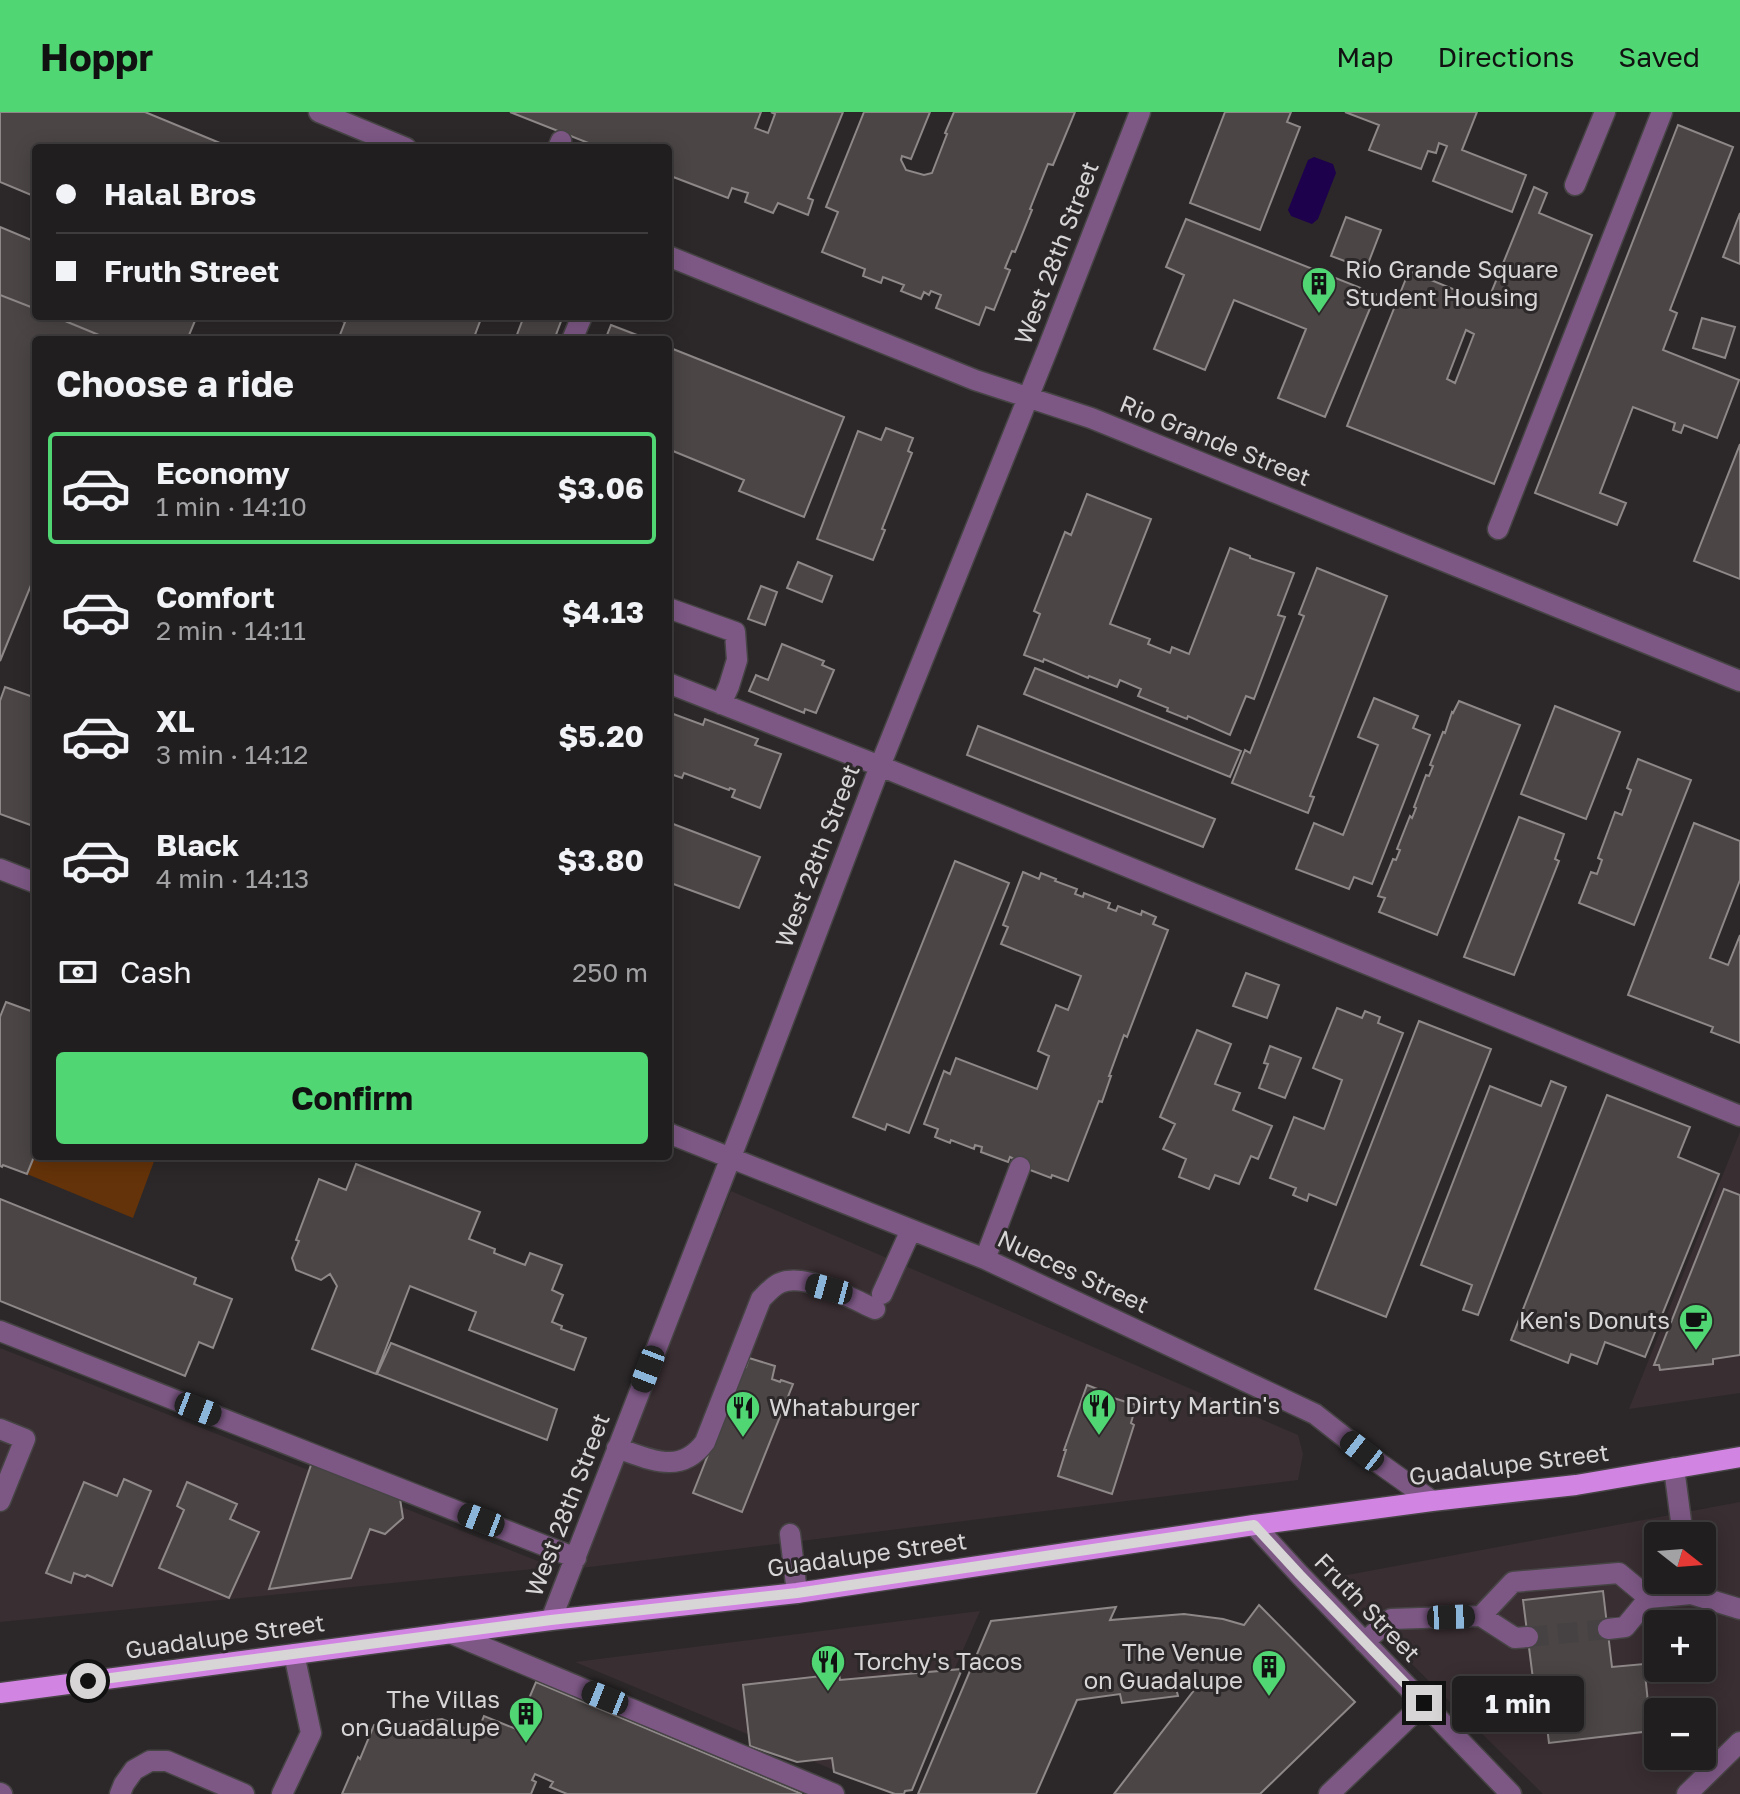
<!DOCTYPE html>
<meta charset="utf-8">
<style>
:root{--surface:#211e1f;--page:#2d2b2c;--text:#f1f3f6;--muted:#a2a2a4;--line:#3e3c3d;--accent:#51d674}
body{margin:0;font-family:"Golos Text",sans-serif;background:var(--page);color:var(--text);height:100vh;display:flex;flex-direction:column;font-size:30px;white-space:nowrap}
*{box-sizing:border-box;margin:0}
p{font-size:26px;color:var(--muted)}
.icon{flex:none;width:44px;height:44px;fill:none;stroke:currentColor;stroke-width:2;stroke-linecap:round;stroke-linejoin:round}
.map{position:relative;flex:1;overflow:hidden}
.drawer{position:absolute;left:32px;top:224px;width:640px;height:824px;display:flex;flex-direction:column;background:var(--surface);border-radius:8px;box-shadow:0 4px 20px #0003,0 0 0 2px var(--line)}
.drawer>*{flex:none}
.top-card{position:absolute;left:32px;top:32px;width:640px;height:176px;border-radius:8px;box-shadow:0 4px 20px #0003,0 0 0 2px var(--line);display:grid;align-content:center;height:176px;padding:0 24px;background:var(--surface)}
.needle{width:52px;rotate:107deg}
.tools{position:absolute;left:1644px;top:1410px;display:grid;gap:16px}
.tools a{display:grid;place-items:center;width:72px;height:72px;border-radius:8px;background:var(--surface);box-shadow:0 4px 20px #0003,0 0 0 2px var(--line);font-size:40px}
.end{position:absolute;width:36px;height:36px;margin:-18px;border:10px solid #d7d5d6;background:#111;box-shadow:0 0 0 4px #111}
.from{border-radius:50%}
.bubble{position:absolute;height:56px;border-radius:8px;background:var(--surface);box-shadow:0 4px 20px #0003,0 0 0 2px var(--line);font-size:26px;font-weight:700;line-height:56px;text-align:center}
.car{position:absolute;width:24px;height:48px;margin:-24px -12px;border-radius:10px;box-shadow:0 0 6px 2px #0007;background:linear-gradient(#222 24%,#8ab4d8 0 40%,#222 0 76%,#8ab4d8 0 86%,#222 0)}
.top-card b{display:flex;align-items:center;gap:28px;height:76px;font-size:30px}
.top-card b+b{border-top:2px solid var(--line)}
.top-card i{width:20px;height:20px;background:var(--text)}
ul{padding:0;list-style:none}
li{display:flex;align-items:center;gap:24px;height:112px;margin:0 16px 12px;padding:0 8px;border:4px solid transparent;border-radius:8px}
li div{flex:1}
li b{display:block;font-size:30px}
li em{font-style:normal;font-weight:700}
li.current{border-color:var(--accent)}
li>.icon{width:72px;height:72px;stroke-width:1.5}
h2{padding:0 24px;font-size:36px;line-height:96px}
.pay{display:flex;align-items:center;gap:20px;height:88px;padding:0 24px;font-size:30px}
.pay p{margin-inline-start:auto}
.cta{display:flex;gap:16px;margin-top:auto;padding:16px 24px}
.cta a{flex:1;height:92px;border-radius:8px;background:var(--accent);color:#111;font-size:32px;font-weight:700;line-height:92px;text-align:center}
header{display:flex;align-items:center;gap:48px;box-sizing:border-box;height:112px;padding:0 40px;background:var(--accent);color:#111}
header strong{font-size:38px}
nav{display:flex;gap:44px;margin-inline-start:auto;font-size:28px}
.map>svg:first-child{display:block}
.built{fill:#392e32;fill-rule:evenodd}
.green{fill:#653309}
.water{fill:#1d014d}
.building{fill:#4b4645;stroke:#8e8888;stroke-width:2;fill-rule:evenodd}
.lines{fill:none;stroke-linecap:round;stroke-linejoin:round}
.minor-tunnel{stroke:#464243;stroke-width:20;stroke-dasharray:20 10;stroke-linecap:butt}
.minor-casing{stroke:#474445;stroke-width:23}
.major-casing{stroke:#474445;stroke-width:23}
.minor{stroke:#7d5885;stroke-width:20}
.major{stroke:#d184e2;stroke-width:20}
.route{stroke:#d7d5d6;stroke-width:10}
.labels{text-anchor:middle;stroke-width:6;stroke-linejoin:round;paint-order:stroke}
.street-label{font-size:24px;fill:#d7d5d6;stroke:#2c2829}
.poi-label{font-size:24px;fill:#d7d5d6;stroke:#2c2829;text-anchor:start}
</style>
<header>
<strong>Hoppr</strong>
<nav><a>Map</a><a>Directions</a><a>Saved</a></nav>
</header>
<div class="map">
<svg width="1740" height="1682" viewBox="0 0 1740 1682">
<rect width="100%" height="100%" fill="#2c2829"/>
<path class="built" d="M1740 1020V1281L1629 1297Z
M731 1079 1298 1323 1303 1342 1298 1368 581 1456Z
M0 1236 553 1455 0 1510Z
M1740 1390V1682H1543L1326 1467ZM1658 1424H1702V1468H1658ZM1658 1512H1702V1556H1658ZM1658 1600H1702V1644H1658Z
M980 1499 900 1682H891L575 1550Z"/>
<path class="green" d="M36 1040V1044H156L133 1106 27 1062Z"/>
<path class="water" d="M1314 45 1333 52 1336 61 1318 107 1312 112 1291 104 1288 98 1308 48Z"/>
<path class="building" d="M0 0H145L232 36H36V85L0 70Z
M510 0H761L755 16 768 21 775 2 771 0H843L808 86 813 88 808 103 778 91 773 101 745 90 748 81 732 76 728 86 668 63V36H601Z
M864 0H930L911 47 902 44 901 48 906 58 924 63 932 61 947 22 945 21 954 0H1075L1053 53 1048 52 1030 97 1032 98 1015 140 1012 139 1005 156 1010 158 994 198 986 195 979 213 936 196 941 183 931 179 929 183 924 180 921 187 901 179 904 173 883 165 881 171 863 164 865 157 822 140 838 100 826 95Z
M1225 0H1291L1287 10 1300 15 1260 118 1190 91Z
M1345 0H1477L1462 38 1526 63 1512 100 1433 69 1447 34 1439 31 1436 41 1428 39 1421 57 1369 38 1379 13Z
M1678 13 1733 35 1670 198 1677 201 1663 238 1739 268 1717 326 1684 313 1681 321 1673 318 1675 311 1633 295 1600 381 1626 391 1617 413 1535 381Z
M1534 75 1547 81 1539 101 1592 123 1494 372 1347 314 1409 159 1487 191ZM1466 218 1474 222 1455 271 1447 267Z
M1740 101V152L1723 145Z
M1346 105 1381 118 1366 157 1331 144Z
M1186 107 1376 182 1325 305 1278 286 1306 217 1234 188 1205 258 1154 237 1184 163 1166 155Z
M0 115 36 130V197L0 183Z
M0 183 36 197V204H53L111 228H36V461L0 549Z
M53 204H197L187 228H111Z
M329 204H482L473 228H338L345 210Z
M524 204H563L554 228H515Z
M1702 206 1735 215 1725 246 1693 236Z
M611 213 650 228H605Z
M668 235 844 305 804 405 739 379 744 368 668 337Z
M886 316 913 326 908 339 912 341 882 417 885 418 873 448 817 427 858 319 881 328Z
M1740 332V467L1694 449Z
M1087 382 1151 407 1110 512 1150 527 1148 532 1170 541 1172 535 1189 542 1230 436 1250 444V446L1294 461 1278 503 1285 505 1254 587 1246 584 1230 623 1188 604 1187 607 1167 599 1168 596 1138 584 1141 577 1120 568 1117 575 1089 564 1088 566 1044 547 1043 550 1024 543 1040 502 1034 499 1065 420 1071 423Z
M798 450 832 464 822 490 787 476Z
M1317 456 1387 484 1310 684 1314 685 1308 701 1232 671 1245 638 1250 641 1304 504 1299 502Z
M761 474 777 480 765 513 748 507Z
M782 532 824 549 822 553 834 558 816 601 805 597 804 601 749 579 756 563 768 568Z
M1035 556 1241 639 1230 665 1024 582Z
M5 575 36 586V715L0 702V589Z
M1374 586 1418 604 1413 616 1430 623 1372 772 1354 765 1349 777 1296 757 1314 711 1343 723 1378 633 1358 625Z
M1459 589 1520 613 1437 823 1379 800 1385 786 1378 784 1393 747 1396 748 1400 738 1397 737 1410 704 1412 706 1416 696 1414 695 1426 663 1429 664 1433 654 1430 653 1443 620 1445 621 1452 600 1453 601Z
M1555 594 1620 620 1586 707 1521 682Z
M668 600 703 613 705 607 758 627 755 633 781 642 760 696 732 685 735 678 730 676 729 678 684 661 682 666 668 661Z
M978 614 1215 707 1203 735 967 643Z
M1638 647 1691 668 1634 813 1579 791 1591 760 1597 762 1602 748 1598 746 1615 700 1622 703 1631 678 1627 676Z
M1519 705 1564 722 1555 747 1559 749 1514 863 1464 845Z
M668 710 760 745 739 796 668 770Z
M1694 711 1740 729V768L1710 846 1728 853 1740 823V931L1711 920 1713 915 1628 883Z
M955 749 1009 771 909 1021 887 1012 885 1018 853 1005Z
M1023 760 1039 767 1041 761 1056 767 1055 769 1077 777 1075 782 1083 785 1084 781 1110 791 1108 796 1116 799 1118 794 1141 803 1142 799 1156 805 1153 812 1168 818 1127 925 1124 923 1109 964H1111L1102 990 1099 989 1068 1069 1052 1063 1051 1066 1017 1053 1018 1049 1010 1045 1008 1050 981 1040 982 1035 975 1033 974 1037 951 1028 950 1031 935 1025 938 1017 924 1012 944 959 950 962 956 946 1037 977 1049 944 1038 939 1056 893 1068 898 1081 864 1001 832 1008 815 1003 813Z
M1246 861 1279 873 1267 906 1233 894Z
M6 890 36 901V1040L27 1062 3 1053 2 1055 0 1054V905Z
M1337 896 1362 906 1365 899 1380 905 1378 911 1403 921 1336 1093 1309 1082 1307 1089 1293 1083 1296 1076 1270 1066 1294 1005 1324 1017 1342 968 1313 956Z
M1419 909 1491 937 1386 1205 1315 1177Z
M1197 918 1231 932 1215 972 1240 981 1233 998 1272 1014 1258 1047 1251 1044 1239 1072 1215 1063 1209 1077 1179 1065 1186 1047 1163 1037 1175 1012 1160 1005Z
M1270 934 1301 946 1285 986 1259 976 1268 952 1264 951Z
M1551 969 1566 975 1478 1203 1463 1198 1472 1173 1421 1153 1490 974 1541 994Z
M1607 983 1690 1015 1678 1045 1719 1062 1645 1245 1605 1230 1597 1252 1571 1242 1568 1251 1511 1228Z
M356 1052 480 1100 469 1127 495 1137 494 1141 525 1153 530 1141 562 1153 552 1178 563 1183 552 1210 562 1214 561 1217 586 1226 574 1258 469 1218 476 1200 410 1174 376 1262 312 1237 337 1174 330 1162 321 1168 296 1158 292 1146 299 1129 296 1128 319 1067 346 1078Z
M1724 1077 1740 1083V1243L1713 1247V1252L1660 1258 1659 1253H1654Z
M0 1087 196 1166 194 1172 232 1187 213 1236 199 1230 185 1264 0 1189Z
M391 1231 557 1297 547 1328 377 1262Z
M749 1246 775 1254 772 1267 780 1270 781 1268 793 1272 742 1400 693 1381 743 1254 746 1255Z
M1087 1273 1108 1281 1107 1284 1136 1293 1131 1311 1134 1313 1112 1382 1058 1364 1066 1338H1064Z
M312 1350 399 1380 403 1406 385 1422 370 1417 351 1466 269 1477Z
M124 1367 151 1379 112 1474 87 1463 85 1465 74 1461 71 1471 46 1461 84 1370 117 1384Z
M187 1370 237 1392 230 1407 259 1420 229 1486 159 1456 184 1398 177 1394Z
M1603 1479 1612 1555 1644 1552 1651 1619 1549 1631 1543 1582 1535 1583 1523 1488Z
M1259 1493 1355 1590 1260 1682H1114L1198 1573 1176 1576 1178 1584 1122 1591 1120 1582 1077 1588 1036 1682H918L991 1509 1116 1495 1110 1508 1184 1502 1223 1507 1244 1513Z
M962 1557 912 1678 905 1679 904 1682H895L834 1660 832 1646 797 1650 750 1634 743 1573 839 1562 840 1568Z
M536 1570 802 1682H567L550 1675 553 1670 535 1662 532 1668 536 1670 531 1682H342L358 1645 360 1647 374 1613 383 1611 389 1613 442 1607 477 1621 484 1604 516 1617Z"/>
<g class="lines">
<path class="minor-tunnel" d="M1528 1525 1608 1517"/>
<defs>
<path id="minor" d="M319 0 406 36
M558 36 561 29
M1575 73 1605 0
M668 144 975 268 1091 306 1740 569
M572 228 582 204
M1498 417 1662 0
M668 496 735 520 737 548 729 574 721 592
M668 571 880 654 1740 1004
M0 757 36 771
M668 1021 985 1147 1315 1302 1362 1339 1432 1389
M985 1147 1020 1055
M882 1182 911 1118
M0 1219 576 1446
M0 1317 25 1327 0 1389
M617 1336C650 1347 680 1364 705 1330L761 1187C767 1181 773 1174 780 1171 804 1160 853 1187 875 1197
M1674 1356 1683 1424
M1254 1413 1300 1463 1511 1682
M790 1422 797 1481
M1689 1468 1691 1482 1740 1497
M551 1508 750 996 880 654 1048 236 1140 0
M1608 1517 1625 1515 1649 1486
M450 1521 834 1682
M1528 1525 1515 1526 1481 1504 1513 1470 1619 1461 1649 1486 1691 1482
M1364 1530 1391 1507 1481 1504
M0 1681 2 1682
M120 1682 124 1672 134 1658 150 1649H167L244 1682
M282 1682 311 1621 294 1542
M1329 1682 1424 1591
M1687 1682 1740 1630"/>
<path id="major" d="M0 1581 551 1508 797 1481 1254 1413 1432 1389 1576 1373 1740 1345"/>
</defs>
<use href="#minor" class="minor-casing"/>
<use href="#major" class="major-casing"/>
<use href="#minor" class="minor"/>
<use href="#major" class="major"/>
</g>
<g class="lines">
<path class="route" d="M88 1569 551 1508 797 1481 1254 1413 1300 1463 1424 1591"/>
</g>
<defs>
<symbol id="building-pin" viewBox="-11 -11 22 30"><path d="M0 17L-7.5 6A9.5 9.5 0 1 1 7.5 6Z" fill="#51d674" stroke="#2c2829"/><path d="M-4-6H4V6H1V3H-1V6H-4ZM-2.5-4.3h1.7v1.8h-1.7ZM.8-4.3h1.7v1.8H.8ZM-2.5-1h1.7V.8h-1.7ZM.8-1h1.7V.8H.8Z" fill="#111"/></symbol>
<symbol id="cafe-pin" viewBox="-11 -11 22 30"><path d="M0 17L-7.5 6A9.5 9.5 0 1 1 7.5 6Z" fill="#51d674" stroke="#2c2829"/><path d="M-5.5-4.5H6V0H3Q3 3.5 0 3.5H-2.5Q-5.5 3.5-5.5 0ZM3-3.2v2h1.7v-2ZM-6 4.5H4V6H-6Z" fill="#111"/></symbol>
<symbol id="restaurant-pin" viewBox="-11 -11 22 30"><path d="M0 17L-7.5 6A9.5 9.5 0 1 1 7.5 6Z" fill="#51d674" stroke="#2c2829"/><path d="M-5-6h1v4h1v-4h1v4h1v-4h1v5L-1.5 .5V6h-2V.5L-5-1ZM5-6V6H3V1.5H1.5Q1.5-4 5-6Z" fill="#111"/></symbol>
</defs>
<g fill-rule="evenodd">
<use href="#building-pin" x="1299" y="152" width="40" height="54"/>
<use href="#cafe-pin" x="1676" y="1189" width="40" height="54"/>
<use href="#restaurant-pin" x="1079" y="1274" width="40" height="54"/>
<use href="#restaurant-pin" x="723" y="1276" width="40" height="54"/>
<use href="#restaurant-pin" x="808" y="1530" width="40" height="54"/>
<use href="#building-pin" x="1249" y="1535" width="40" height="54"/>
<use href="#building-pin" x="506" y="1582" width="40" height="54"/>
</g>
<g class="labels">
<g class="street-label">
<text transform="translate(1057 141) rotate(-69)" y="8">West 28th Street</text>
<text transform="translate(1215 329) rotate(22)" y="8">Rio Grande Street</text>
<text transform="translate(818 744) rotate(-69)" y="8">West 28th Street</text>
<text transform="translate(1073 1160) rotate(25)" y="8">Nueces Street</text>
<text transform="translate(1509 1353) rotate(-7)" y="8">Guadalupe Street</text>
<text transform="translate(568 1393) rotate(-69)" y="8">West 28th Street</text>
<text transform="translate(867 1443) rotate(-8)" y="8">Guadalupe Street</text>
<text transform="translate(1367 1496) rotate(46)" y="8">Fruth Street</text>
<text transform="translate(225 1525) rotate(-8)" y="8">Guadalupe Street</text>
</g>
<g class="poi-label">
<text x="1345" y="166">Rio Grande Square<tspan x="1345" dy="28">Student Housing</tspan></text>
<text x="1670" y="1217" text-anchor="end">Ken's Donuts</text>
<text x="1125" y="1302">Dirty Martin's</text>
<text x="769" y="1304">Whataburger</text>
<text x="1243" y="1549" text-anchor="end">The Venue<tspan x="1243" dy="28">on Guadalupe</tspan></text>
<text x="854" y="1558">Torchy's Tacos</text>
<text x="500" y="1596" text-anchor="end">The Villas<tspan x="500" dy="28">on Guadalupe</tspan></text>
</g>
</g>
</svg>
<div class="tools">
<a><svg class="needle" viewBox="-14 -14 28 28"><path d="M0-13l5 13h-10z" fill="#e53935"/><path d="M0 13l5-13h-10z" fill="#a2a2a4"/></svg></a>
<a>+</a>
<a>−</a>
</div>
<i class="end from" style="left:88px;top:1569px"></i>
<i class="end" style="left:1424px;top:1591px"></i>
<div class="bubble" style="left:1452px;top:1564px;width:132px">1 min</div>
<i class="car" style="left:829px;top:1177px;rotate:285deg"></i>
<i class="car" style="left:648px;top:1257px;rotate:201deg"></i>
<i class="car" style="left:198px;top:1297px;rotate:111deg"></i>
<i class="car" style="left:1362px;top:1339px;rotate:308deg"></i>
<i class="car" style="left:481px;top:1408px;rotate:291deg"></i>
<i class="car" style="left:1451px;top:1505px;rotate:88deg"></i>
<i class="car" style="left:605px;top:1586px;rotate:292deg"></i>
<div class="top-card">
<b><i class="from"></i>Halal Bros</b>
<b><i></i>Fruth Street</b>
</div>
<section class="drawer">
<h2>Choose a ride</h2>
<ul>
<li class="current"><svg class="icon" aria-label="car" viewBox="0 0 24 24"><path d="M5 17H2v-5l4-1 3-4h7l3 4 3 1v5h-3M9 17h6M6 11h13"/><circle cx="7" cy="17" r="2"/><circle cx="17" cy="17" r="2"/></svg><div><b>Economy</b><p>1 min · 14:10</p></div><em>$3.06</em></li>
<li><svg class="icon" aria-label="car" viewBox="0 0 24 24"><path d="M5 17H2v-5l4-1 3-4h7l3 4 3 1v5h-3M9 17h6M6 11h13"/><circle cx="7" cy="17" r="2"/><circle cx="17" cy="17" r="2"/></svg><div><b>Comfort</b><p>2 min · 14:11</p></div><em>$4.13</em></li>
<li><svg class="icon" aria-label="car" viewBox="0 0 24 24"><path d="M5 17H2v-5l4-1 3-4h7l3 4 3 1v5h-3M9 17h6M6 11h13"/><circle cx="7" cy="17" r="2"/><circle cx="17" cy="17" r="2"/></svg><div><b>XL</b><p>3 min · 14:12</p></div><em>$5.20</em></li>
<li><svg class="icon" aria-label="car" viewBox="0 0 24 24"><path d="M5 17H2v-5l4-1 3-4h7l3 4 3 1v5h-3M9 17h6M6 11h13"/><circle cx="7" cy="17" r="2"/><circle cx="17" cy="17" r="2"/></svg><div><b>Black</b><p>4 min · 14:13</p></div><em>$3.80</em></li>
</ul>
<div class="pay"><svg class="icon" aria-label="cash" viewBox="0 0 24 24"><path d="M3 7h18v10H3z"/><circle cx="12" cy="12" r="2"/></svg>Cash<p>250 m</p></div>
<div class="cta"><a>Confirm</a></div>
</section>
</div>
